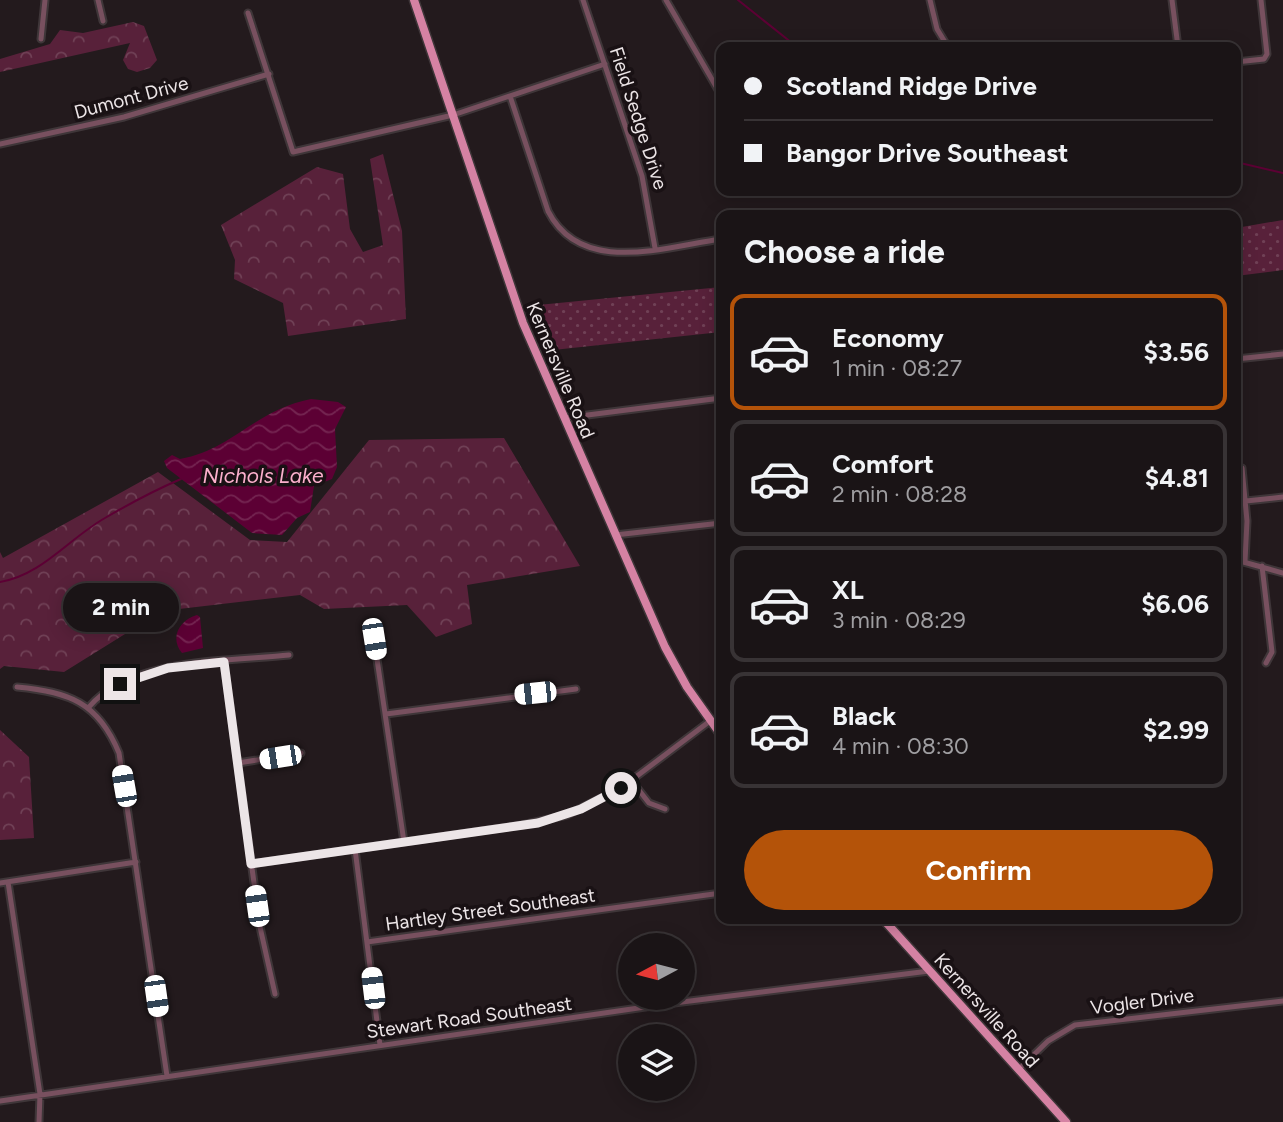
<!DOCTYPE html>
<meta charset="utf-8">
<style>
:root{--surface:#1a1416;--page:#231d1f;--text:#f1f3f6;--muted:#9f9ea1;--line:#383335;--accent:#b45309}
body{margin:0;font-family:Figtree,sans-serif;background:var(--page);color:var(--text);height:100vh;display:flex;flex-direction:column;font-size:26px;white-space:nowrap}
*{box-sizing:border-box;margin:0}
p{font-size:23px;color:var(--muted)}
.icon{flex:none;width:38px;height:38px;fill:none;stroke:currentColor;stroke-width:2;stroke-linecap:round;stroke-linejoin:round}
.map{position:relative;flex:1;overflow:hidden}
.sheet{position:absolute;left:716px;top:210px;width:525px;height:714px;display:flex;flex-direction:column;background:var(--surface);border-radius:14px;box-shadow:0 4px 18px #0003,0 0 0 2px var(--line)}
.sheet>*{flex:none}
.top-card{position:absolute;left:716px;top:42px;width:525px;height:154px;border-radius:14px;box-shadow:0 4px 18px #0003,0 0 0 2px var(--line);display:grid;align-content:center;height:154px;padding:0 28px;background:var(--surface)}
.needle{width:46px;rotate:263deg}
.controls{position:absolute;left:618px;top:933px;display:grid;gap:14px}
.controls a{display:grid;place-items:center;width:77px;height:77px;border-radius:50%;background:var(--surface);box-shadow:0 4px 18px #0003,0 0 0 2px var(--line);font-size:35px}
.end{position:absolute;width:32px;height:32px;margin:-16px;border:9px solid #ece5e7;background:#111;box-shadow:0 0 0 4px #111}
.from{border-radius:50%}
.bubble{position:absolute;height:49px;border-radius:24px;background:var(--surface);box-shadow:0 4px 18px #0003,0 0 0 2px var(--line);font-size:23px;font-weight:700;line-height:49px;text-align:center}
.car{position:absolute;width:21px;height:42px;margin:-21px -10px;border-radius:9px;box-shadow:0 0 5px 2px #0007;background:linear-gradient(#fff 24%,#345 0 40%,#fff 0 76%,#345 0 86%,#fff 0)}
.top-card b{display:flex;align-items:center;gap:24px;height:66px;font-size:26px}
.top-card b+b{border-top:2px solid var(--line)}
.top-card i{width:18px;height:18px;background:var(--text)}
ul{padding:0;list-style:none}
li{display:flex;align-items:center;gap:21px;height:116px;margin:0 14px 10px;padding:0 14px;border:4px solid var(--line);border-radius:14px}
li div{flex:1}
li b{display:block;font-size:26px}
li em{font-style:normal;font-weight:700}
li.current{border-color:var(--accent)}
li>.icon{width:63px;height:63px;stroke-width:1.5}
h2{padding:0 28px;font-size:32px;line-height:84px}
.primary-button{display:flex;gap:14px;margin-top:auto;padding:14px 28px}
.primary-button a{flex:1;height:80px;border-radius:42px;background:var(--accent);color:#fff;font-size:28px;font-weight:700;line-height:80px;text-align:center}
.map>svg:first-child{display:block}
.grass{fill:url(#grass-dots)}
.forest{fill:url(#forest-crowns)}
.water{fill:url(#water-waves)}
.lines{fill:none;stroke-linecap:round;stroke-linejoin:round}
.stream{stroke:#5c0034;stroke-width:2}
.minor-casing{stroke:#3f3639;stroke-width:9}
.primary-casing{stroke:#3f3639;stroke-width:11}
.minor{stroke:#78505f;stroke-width:5}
.primary{stroke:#d582a3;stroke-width:8}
.route{stroke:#ece5e7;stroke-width:9}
.labels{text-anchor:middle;stroke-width:7;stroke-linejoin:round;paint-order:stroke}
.street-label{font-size:19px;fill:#ece5e7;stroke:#191114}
.water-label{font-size:21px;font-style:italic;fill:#fbafcc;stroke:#191114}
</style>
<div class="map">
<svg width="1283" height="1122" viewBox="0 0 1283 1122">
<defs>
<pattern id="grass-dots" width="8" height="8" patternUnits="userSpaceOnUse" patternTransform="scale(1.75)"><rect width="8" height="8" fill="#58213a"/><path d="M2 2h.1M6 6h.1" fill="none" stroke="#704156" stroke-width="1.8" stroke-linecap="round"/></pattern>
<pattern id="forest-crowns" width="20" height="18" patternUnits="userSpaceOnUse" patternTransform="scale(1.75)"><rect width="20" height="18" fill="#58213a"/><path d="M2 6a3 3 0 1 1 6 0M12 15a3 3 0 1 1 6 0" fill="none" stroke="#704156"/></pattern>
<pattern id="water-waves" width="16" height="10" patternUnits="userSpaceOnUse" patternTransform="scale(1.75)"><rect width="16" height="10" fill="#5c0034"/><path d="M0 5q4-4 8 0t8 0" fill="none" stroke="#742551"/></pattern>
</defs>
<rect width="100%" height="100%" fill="#231a1d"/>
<path class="grass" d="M1283 220V270L1236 276V228Z
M721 287V332L544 351 528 306Z"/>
<path class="forest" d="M133 22 144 26 157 60 150 68 137 72 128 69 123 60 130 43 0 72V59L50 44 60 30 83 33Z
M383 154 402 231 406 319 288 336 283 303 234 279 235 260 221 225 317 167 343 174 350 229 363 252 383 245 370 159Z
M504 438 580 566 467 585 472 624 436 637 407 605 324 609 300 595 162 611 64 672 4 666 0 669V552L3 558 158 472 250 540 287 542 369 440Z
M0 730 29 757 34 838 0 840Z"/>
<path class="water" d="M311 399 338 402 346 407 335 429 337 467 332 479 314 486 310 512 297 518 282 535 252 533 167 468 164 461 172 455 180 459C232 450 255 410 311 399Z
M197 615 200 617 203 648 182 653C169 637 180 620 197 615Z"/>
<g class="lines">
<path class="stream" d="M738 0 797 47
M1236 162 1283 173
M0 582C42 575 68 539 105 518 129 504 155 490 181 479"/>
<defs>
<path id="minor" d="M98 0 103 21
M583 0 642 176 655 248
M666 0 721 95
M930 0 937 29 948 47
M1172 0 1178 47
M248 13 293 152 453 115 605 64
M41 39 45 0
M1236 62 1264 59 1267 54 1261 0
M510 96 548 211C581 276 664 247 721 239
M0 144 124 117 269 74
M1236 359 1283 354
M564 418 721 398
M1242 468 1247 521 1245 561
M1246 501 1283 497
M615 535 721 523
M1236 560 1283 573
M1262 566 1272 652 1266 663
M374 639 404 842
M224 662 260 927 275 994
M17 687C69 692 98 702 119 753L167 1076
M89 707C130 658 231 661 289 655
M386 714 576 689
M238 763 301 753
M631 780 649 803 665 809
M355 849 380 1045
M251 864 522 825 567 815 621 788 710 721
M8 882 40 1094 39 1122
M0 883 136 862
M367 942 721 893
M1019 1069 1048 1041 1075 1025 1283 1001
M0 1101 666 1004 929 971"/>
<path id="primary" d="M414 0 523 323 665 647 687 687 721 735
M883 919 1066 1122"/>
</defs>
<use href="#minor" class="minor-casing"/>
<use href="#primary" class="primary-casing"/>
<use href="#minor" class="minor"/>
<use href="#primary" class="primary"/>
</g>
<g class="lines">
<path class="route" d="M120 684 168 668 224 662 251 864 538 823 581 809 621 788"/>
</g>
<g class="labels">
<g class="street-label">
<text transform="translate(131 97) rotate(-15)" y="7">Dumont Drive</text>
<text transform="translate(639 118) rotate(72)" y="7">Field Sedge Drive</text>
<text transform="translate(561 370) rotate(67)" y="7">Kernersville Road</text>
<text transform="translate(490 909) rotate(-8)" y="7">Hartley Street Southeast</text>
<text transform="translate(1142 1001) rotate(-7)" y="7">Vogler Drive</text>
<text transform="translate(987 1010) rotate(48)" y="7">Kernersville Road</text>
<text transform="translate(469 1017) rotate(-8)" y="7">Stewart Road Southeast</text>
</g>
<g class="water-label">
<text x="263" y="483">Nichols Lake</text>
</g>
</g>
</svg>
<div class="controls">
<a><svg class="needle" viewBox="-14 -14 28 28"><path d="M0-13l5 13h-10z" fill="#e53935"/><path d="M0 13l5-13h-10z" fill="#9f9ea1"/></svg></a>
<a><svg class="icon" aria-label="layers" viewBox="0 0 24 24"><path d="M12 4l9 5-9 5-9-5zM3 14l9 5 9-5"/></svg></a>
</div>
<i class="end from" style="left:621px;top:788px"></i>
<i class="end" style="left:120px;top:684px"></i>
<div class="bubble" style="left:63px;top:583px;width:116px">2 min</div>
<i class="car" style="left:374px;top:639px;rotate:171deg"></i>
<i class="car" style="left:535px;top:693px;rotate:264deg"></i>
<i class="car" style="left:280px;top:757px;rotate:261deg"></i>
<i class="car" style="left:124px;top:786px;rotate:350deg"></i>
<i class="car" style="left:257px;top:906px;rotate:352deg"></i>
<i class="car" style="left:373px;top:988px;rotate:353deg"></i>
<i class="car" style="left:156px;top:996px;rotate:172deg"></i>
<div class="top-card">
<b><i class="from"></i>Scotland Ridge Drive</b>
<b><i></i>Bangor Drive Southeast</b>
</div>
<section class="sheet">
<h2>Choose a ride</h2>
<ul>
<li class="current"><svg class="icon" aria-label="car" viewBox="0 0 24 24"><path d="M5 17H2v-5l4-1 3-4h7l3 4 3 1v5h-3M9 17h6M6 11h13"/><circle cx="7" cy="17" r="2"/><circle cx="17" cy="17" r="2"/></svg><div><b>Economy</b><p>1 min · 08:27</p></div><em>$3.56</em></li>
<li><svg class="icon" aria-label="car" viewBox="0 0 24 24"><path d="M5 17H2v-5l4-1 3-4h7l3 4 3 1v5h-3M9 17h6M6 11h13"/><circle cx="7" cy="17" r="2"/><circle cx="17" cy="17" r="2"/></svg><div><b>Comfort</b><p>2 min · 08:28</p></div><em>$4.81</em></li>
<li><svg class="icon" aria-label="car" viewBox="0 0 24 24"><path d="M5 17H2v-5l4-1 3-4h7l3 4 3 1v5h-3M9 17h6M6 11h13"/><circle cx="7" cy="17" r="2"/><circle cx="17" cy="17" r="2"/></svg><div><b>XL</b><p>3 min · 08:29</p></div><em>$6.06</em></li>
<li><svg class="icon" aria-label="car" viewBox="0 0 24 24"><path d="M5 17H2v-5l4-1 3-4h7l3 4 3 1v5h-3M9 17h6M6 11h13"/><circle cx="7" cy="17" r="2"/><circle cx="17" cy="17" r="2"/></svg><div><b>Black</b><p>4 min · 08:30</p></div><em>$2.99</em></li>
</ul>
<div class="primary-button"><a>Confirm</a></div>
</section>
</div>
